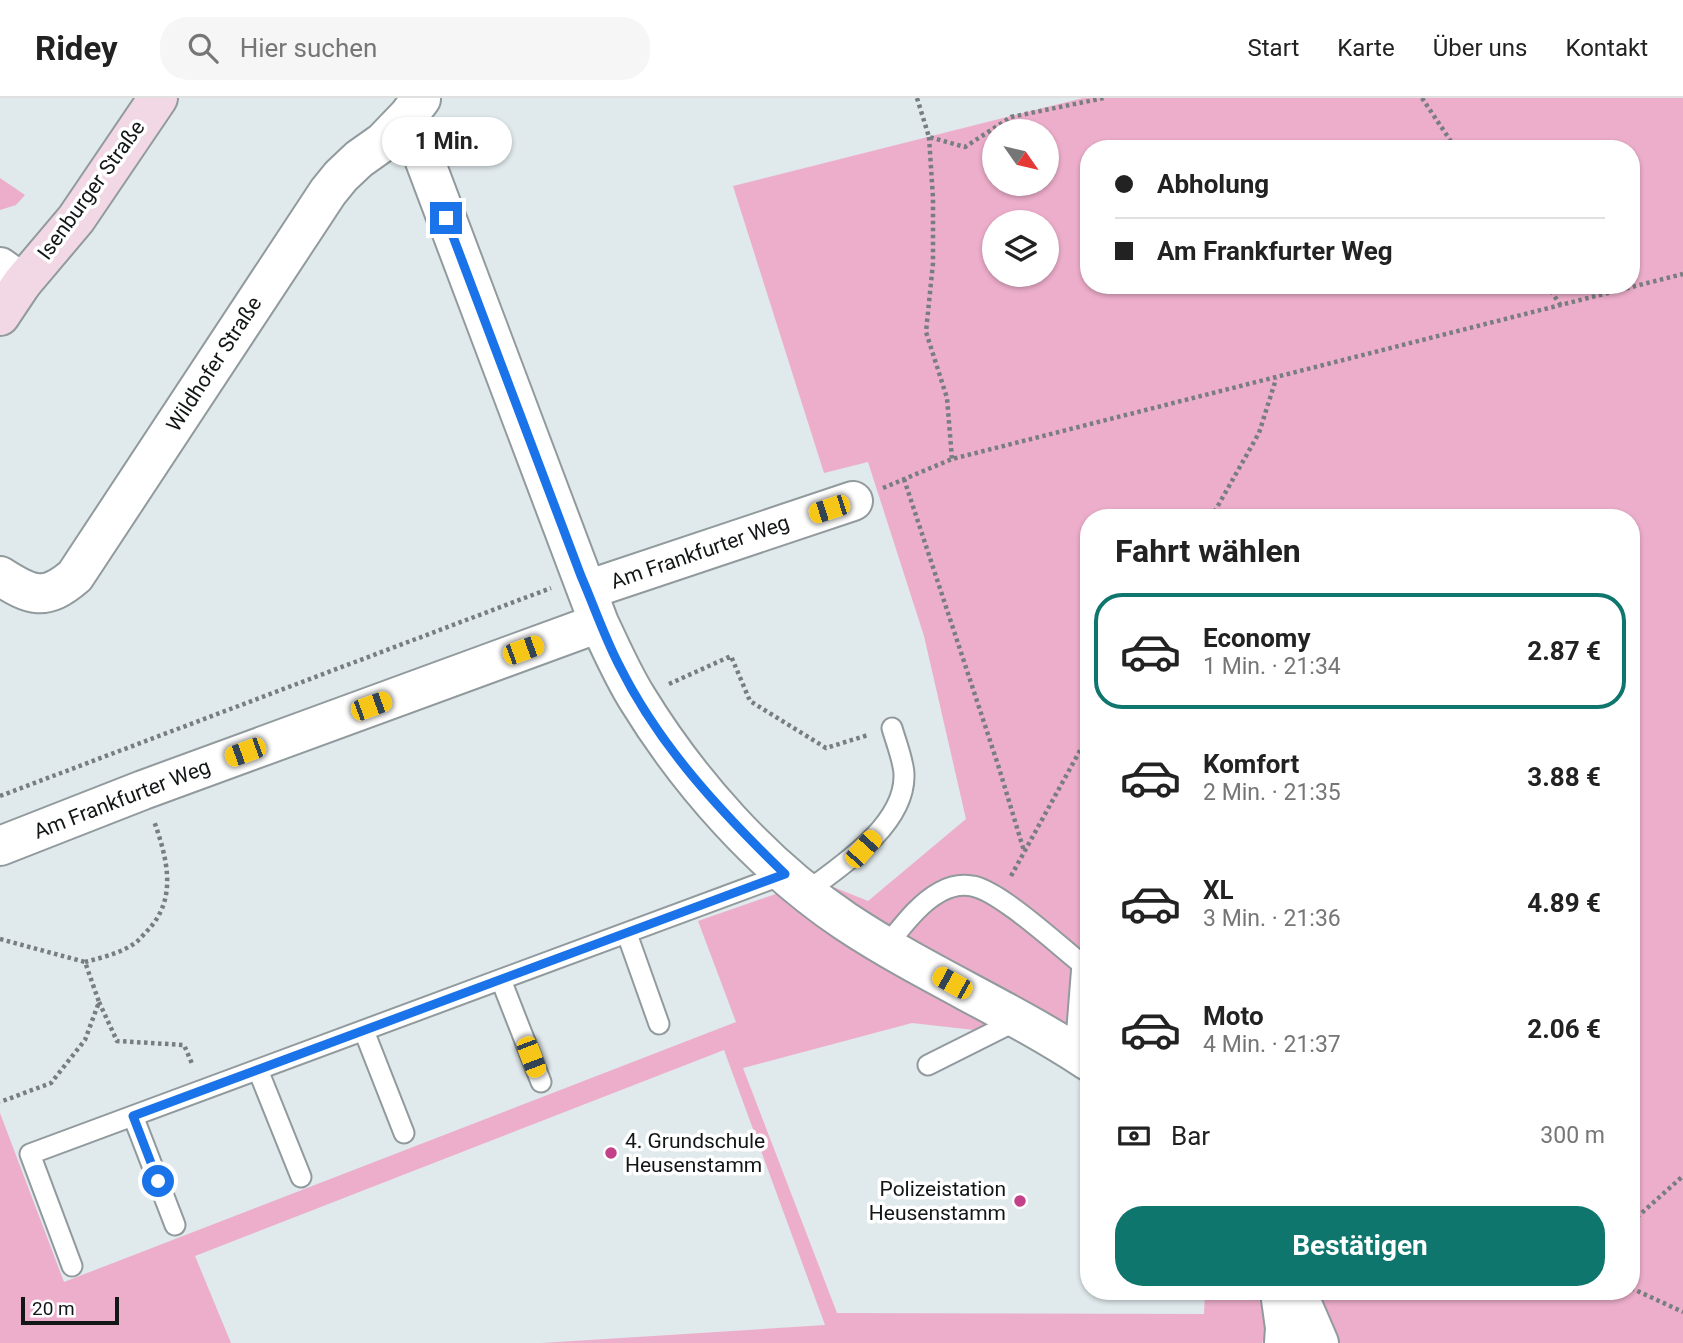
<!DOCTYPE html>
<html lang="de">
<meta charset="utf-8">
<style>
:root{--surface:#fff;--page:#f6f6f6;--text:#222;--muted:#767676;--line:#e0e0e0;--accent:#0f766e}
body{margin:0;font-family:Roboto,sans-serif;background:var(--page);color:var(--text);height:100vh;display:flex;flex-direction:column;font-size:26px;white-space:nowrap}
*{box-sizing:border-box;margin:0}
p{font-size:23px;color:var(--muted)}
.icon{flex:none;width:38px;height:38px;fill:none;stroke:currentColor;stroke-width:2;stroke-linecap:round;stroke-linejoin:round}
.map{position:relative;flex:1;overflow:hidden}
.drawer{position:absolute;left:1080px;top:411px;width:560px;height:791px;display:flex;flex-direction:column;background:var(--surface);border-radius:28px;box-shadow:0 2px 5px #0004}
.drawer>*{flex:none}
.hud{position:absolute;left:1080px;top:42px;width:560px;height:154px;border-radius:28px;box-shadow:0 2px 5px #0004;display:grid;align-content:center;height:154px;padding:0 35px;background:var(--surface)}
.needle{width:46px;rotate:124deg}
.controls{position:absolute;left:982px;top:21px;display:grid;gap:14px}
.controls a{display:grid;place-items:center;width:77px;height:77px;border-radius:50%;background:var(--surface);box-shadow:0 2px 5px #0004;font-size:35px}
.scale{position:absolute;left:21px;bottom:18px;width:98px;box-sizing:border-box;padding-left:7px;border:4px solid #131617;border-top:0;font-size:19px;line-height:24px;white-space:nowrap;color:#131617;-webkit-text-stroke:5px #fff;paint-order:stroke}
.end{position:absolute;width:32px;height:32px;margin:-16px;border:9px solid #1a73e8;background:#fff;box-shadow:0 0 0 4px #fff}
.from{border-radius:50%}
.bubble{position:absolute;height:49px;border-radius:24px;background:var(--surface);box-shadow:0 2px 5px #0004;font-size:23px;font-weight:700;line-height:49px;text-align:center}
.car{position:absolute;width:21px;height:42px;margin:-21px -10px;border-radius:9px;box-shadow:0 0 5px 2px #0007;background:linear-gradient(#f5c518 24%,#345 0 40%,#f5c518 0 76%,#345 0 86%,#f5c518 0)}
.hud b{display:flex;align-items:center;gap:24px;height:66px;font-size:26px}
.hud b+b{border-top:2px solid var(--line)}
.hud i{width:18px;height:18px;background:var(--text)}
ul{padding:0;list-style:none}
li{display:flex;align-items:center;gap:21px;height:116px;margin:0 14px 10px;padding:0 21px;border:4px solid transparent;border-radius:28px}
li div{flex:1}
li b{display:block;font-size:26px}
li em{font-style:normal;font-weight:700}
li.current{border-color:var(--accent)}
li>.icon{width:63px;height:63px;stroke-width:1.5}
h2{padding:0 35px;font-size:32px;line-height:84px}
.pay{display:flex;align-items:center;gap:18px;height:77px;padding:0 35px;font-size:26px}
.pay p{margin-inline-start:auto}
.primary-button{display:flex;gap:14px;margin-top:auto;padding:14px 35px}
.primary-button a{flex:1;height:80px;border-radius:28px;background:var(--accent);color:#fff;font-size:28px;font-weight:700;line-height:80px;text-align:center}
header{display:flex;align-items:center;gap:42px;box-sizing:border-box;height:98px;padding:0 35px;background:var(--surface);border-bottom:2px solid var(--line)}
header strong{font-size:33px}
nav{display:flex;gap:38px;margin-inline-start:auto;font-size:24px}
.search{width:490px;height:63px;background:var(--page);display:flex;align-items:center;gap:18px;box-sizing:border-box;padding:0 24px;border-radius:28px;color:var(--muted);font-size:26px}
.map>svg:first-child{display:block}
.green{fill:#edaecb;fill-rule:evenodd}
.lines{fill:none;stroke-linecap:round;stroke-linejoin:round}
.lane-casing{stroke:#919a9d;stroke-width:23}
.street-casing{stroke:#919a9d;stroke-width:42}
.secondary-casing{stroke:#919a9d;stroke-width:42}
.path{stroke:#787e80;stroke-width:4.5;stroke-dasharray:3.5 3.5;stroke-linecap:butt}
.lane{stroke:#fff;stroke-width:19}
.street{stroke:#fff;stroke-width:38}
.secondary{stroke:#f2d8e5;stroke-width:38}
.route{stroke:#1a73e8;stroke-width:9}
.poi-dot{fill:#c34189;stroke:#fff;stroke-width:2.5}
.labels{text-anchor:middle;stroke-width:7;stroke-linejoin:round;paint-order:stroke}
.street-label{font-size:21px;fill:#131617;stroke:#fff}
.poi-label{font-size:21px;fill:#131617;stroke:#fff;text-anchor:start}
</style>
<header>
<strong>Ridey</strong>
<div class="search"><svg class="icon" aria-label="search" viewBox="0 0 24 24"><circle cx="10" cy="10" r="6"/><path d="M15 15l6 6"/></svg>Hier suchen</div>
<nav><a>Start</a><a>Karte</a><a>Über uns</a><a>Kontakt</a></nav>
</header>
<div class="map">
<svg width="1683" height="1245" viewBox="0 0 1683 1245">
<rect width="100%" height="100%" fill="#e0e9ec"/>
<path class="green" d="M1083 0H1683V1245H1332L1308 1194H1631V420H1088V946L996 889 983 933 912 925 743 970 837 1215 1204 1216 1205 1194H1266L1272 1226 1262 1245H542L825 1227 724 952 195 1158 231 1245H0V1015L64 1184 736 924 698 823 816 782 868 803 966 721 924 538 868 364 824 375 733 88ZM994 33H1046V86H994ZM1088 51H1631V187H1088ZM994 124H1046V177H994Z
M0 80 25 97 16 107 0 112Z"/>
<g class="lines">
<defs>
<path id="lane" d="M806 794C841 768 905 727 904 677 904 664 896 644 892 630
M627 836 659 926
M886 848C902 829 918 806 940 794 949 789 961 786 972 788 999 792 1059 848 1082 866L1075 954
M501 882 541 984
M364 933 404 1035
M928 967 1018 922
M258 972 301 1079
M133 1018 175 1127
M72 1168 30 1056 785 776"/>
<path id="street" d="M408 18 599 525C611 550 622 576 637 600 689 685 762 767 845 823 923 875 1011 912 1088 963
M0 169 22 185
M0 478C31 498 45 504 75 478L328 94 341 78 359 61 383 44 408 18 421 1
M587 492 853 403
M0 748 143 692 599 525
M1280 1194 1285 1230 1284 1245
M1297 1194 1319 1245"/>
<path id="secondary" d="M0 218 22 185 76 121 158 0"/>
</defs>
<use href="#lane" class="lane-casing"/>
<use href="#street" class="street-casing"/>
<use href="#secondary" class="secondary-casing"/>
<path class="path" d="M917 0 929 39 965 49 1011 19 1104 0
M1422 0 1456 51
M929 39 933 100V165L926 234 947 300 952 361
M1547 187 1561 208
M904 381 999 670 1024 753
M883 390 952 361 1683 176
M1211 420 1259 335 1276 281
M669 586 731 558 750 603 826 650 868 637
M0 698 551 490
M1011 778 1088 638
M0 841 85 864 99 904 85 942 51 985 0 1004
M85 864C100 860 118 856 132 847 138 844 143 837 148 832 178 800 167 760 154 723
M99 904 117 943 184 947 193 968
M1631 1132 1636 1120 1683 1078
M1631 1190 1683 1214"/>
<use href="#lane" class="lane"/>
<use href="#street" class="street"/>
<use href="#secondary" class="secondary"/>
</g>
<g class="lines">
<path class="route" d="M158 1083 133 1018 785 776C721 714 659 648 619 567 604 538 594 508 581 478L446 120"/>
</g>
<g class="poi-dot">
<circle cx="611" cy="1055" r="7"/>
<circle cx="1020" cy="1103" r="7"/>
</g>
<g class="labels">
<g class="street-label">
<text transform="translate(91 92) rotate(-54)" y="7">Isenburger Straße</text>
<text transform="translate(214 266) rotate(-57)" y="7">Wildhofer Straße</text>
<text transform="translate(700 454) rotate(-19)" y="7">Am Frankfurter Weg</text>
<text transform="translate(122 701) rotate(-21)" y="7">Am Frankfurter Weg</text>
</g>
<g class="poi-label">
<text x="625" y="1050">4. Grundschule<tspan x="625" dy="24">Heusenstamm</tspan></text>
<text x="1006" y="1098" text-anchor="end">Polizeistation<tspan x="1006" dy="24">Heusenstamm</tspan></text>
</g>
</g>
</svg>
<div class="controls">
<a><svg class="needle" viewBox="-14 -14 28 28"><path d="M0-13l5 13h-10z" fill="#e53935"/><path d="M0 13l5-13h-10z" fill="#767676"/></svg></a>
<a><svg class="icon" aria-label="layers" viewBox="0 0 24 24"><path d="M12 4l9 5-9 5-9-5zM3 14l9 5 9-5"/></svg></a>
</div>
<div class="scale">20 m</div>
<i class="end from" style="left:158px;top:1083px"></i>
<i class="end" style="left:446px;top:120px"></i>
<div class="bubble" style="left:382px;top:19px;width:130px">1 Min.</div>
<i class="car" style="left:829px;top:411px;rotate:252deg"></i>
<i class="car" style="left:523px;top:552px;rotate:70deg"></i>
<i class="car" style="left:371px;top:608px;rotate:70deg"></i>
<i class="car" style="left:245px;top:654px;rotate:250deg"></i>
<i class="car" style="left:863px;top:751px;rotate:42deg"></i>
<i class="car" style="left:952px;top:885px;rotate:299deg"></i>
<i class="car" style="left:531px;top:959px;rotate:159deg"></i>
<div class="hud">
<b><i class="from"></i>Abholung</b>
<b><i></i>Am Frankfurter Weg</b>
</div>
<section class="drawer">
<h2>Fahrt wählen</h2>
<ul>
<li class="current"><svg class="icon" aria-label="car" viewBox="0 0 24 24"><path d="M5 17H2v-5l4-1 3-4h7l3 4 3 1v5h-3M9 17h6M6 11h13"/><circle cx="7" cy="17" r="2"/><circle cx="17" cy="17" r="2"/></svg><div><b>Economy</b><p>1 Min. · 21:34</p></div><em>2.87 €</em></li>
<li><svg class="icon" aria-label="car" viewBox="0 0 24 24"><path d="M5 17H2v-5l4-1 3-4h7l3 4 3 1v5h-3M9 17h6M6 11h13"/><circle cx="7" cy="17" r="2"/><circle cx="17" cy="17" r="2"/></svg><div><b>Komfort</b><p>2 Min. · 21:35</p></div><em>3.88 €</em></li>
<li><svg class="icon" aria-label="car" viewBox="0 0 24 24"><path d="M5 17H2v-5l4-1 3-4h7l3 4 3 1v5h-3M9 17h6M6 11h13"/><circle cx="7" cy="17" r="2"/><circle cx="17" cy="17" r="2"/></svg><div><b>XL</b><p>3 Min. · 21:36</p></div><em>4.89 €</em></li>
<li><svg class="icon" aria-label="car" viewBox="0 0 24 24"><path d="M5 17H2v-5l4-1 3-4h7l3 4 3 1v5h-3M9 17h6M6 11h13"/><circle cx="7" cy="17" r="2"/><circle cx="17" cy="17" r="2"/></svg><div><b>Moto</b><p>4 Min. · 21:37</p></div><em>2.06 €</em></li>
</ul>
<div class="pay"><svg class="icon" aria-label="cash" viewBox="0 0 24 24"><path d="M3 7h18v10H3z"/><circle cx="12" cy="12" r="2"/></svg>Bar<p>300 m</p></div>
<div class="primary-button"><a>Bestätigen</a></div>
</section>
</div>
